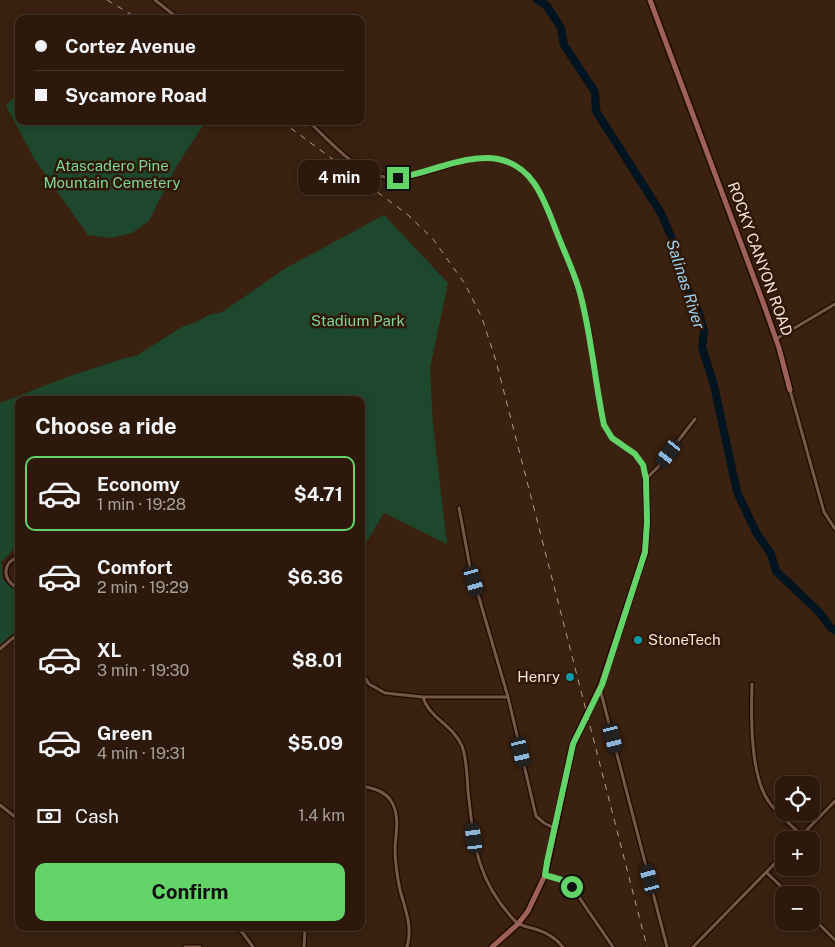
<!DOCTYPE html>
<meta charset="utf-8">
<style>
:root{--surface:#2c190c;--page:#38261a;--text:#f1f3f6;--muted:#a6a09d;--line:#48382d;--accent:#63d468}
body{margin:0;font-family:"Public Sans",sans-serif;background:var(--page);color:var(--text);height:100vh;display:flex;flex-direction:column;font-size:19px;white-space:nowrap}
*{box-sizing:border-box;margin:0}
p{font-size:16px;color:var(--muted)}
.icon{flex:none;width:28px;height:28px;fill:none;stroke:currentColor;stroke-width:2;stroke-linecap:round;stroke-linejoin:round}
.map{position:relative;flex:1;overflow:hidden}
.sheet{position:absolute;left:15px;top:396px;width:350px;height:535px;display:flex;flex-direction:column;background:var(--surface);border-radius:10px;box-shadow:0 2px 12px #0003,0 0 0 1px var(--line)}
.sheet>*{flex:none}
.top-card{position:absolute;left:15px;top:15px;width:350px;height:110px;border-radius:10px;box-shadow:0 2px 12px #0003,0 0 0 1px var(--line);display:grid;align-content:center;height:110px;padding:0 20px;background:var(--surface)}
.buttons{position:absolute;left:775px;top:776px;display:grid;gap:10px}
.buttons a{display:grid;place-items:center;width:45px;height:45px;border-radius:10px;background:var(--surface);box-shadow:0 2px 12px #0003,0 0 0 1px var(--line);font-size:25px}
.end{position:absolute;width:22px;height:22px;margin:-11px;border:6px solid #63d468;background:#111;box-shadow:0 0 0 2px #111}
.from{border-radius:50%}
.bubble{position:absolute;height:35px;border-radius:10px;background:var(--surface);box-shadow:0 2px 12px #0003,0 0 0 1px var(--line);font-size:16px;font-weight:700;line-height:35px;text-align:center}
.car{position:absolute;width:15px;height:30px;margin:-15px -8px;border-radius:6px;box-shadow:0 0 4px 1px #0007;background:linear-gradient(#222 24%,#8ab4d8 0 40%,#222 0 76%,#8ab4d8 0 86%,#222 0)}
.top-card b{display:flex;align-items:center;gap:18px;height:48px;font-size:19px}
.top-card b+b{border-top:1px solid var(--line)}
.top-card i{width:12px;height:12px;background:var(--text)}
ul{padding:0;list-style:none}
li{display:flex;align-items:center;gap:15px;height:75px;margin:0 10px 8px;padding:0 10px;border:2px solid transparent;border-radius:10px}
li div{flex:1}
li b{display:block;font-size:19px}
li em{font-style:normal;font-weight:700}
li.on{border-color:var(--accent)}
li>.icon{width:45px;height:45px;stroke-width:1.5}
h2{padding:0 20px;font-size:22px;line-height:60px}
.pay{display:flex;align-items:center;gap:12px;height:55px;padding:0 20px;font-size:19px}
.pay p{margin-inline-start:auto}
.cta{display:flex;gap:10px;margin-top:auto;padding:10px 20px}
.cta a{flex:1;height:58px;border-radius:10px;background:var(--accent);color:#111;font-size:20px;font-weight:700;line-height:58px;text-align:center}
.map>svg:first-child{display:block}
.green{fill:#1e482d}
.lines{fill:none;stroke-linecap:round;stroke-linejoin:round}
.river{stroke:#011420;stroke-width:8}
.street-casing{stroke:#200a00;stroke-width:5.5}
.secondary-casing{stroke:#200a00;stroke-width:8}
.street{stroke:#765947;stroke-width:3}
.secondary{stroke:#9d6158;stroke-width:5}
.rail{stroke:#b19d91;stroke-width:1;stroke-dasharray:6 6;stroke-linecap:butt}
.route{stroke:#63d468;stroke-width:6}
.culture-dot{fill:#0f9aa8;stroke:#301807;stroke-width:2}
.labels{text-anchor:middle;stroke-width:5;stroke-linejoin:round;paint-order:stroke}
.park-label{font-size:15px;fill:#7dd79c;stroke:#301807}
.street-label{font-size:15px;fill:#f6e5db;stroke:#301807}
.poi-label{font-size:15px;fill:#f6e5db;stroke:#301807;text-anchor:start}
.water-label{font-size:16px;font-style:italic;fill:#9bd1f3;stroke:#301807}
</style>
<div class="map">
<svg width="835" height="947" viewBox="0 0 835 947">
<rect width="100%" height="100%" fill="#3a2110"/>
<path class="green" d="M19 91V121H206L176 167 149 221 132 233 111 238 88 235 35 160 6 106Z
M384 215 448 283 430 368 433 425 447 544 384 513 361 551V400H19V546L16 547 1 562 3 580 19 591V628L0 645V403L67 377 125 358 136 356 182 327 196 322 209 315 222 312 286 268Z"/>
<g class="lines">
<path class="river" d="M537 0 546 5 561 28 564 45 595 92 596 111 661 213 676 248 682 278 699 313 704 332 702 347 714 385 737 492 756 532 771 554 776 571 819 612 831 628 835 630"/>
<defs>
<path id="street" d="M155 0 179 19
M308 121C329 140 352 168 380 176 431 189 487 127 531 179 544 194 549 213 556 230 564 251 573 273 580 294 594 336 594 382 604 425 614 451 640 443 646 479
M776 339 835 304
M790 390 824 512 835 529
M647 478 658 467 695 419
M459 508 470 567 508 697 536 816 544 823 554 828
M19 556C1 564 2 580 19 589
M0 649 19 633
M361 671 369 684 385 693 423 697H508
M752 684C751 716 750 776 769 802 778 815 791 825 802 835
M600 689 667 947
M423 697C429 718 453 725 462 746 467 760 467 776 468 791 474 844 476 879 514 920 520 927 530 927 538 930 548 933 557 940 563 947
M361 786C373 788 385 791 391 801 400 815 396 832 395 847 395 861 397 876 400 890 405 909 413 927 407 947
M0 805 19 820
M797 840 835 801
M766 872 790 895
M545 875 562 880 572 887 613 947
M811 916 835 940
M236 928 242 932 253 947
M185 947H200
M304 947 305 928
M693 947 784 854"/>
<path id="secondary" d="M650 0 764 305 779 348 790 390
M492 947 518 924 528 911 545 875 573 744 601 685 645 552 647 522 646 479"/>
</defs>
<use href="#street" class="street-casing"/>
<use href="#secondary" class="secondary-casing"/>
<use href="#street" class="street"/>
<use href="#secondary" class="secondary"/>
<path class="rail" d="M107 0 139 19
M281 121 407 214 433 239 465 284 482 318 496 361 647 947"/>
</g>
<g class="lines">
<path class="route" d="M398 178C428 173 469 153 498 159 535 166 545 203 557 233 565 254 576 276 581 297 592 339 595 383 604 425L612 438 635 454 643 465 646 479 647 522 645 552 602 685 573 744 547 862 545 875 562 880 572 887"/>
</g>
<g class="culture-dot">
<circle cx="638" cy="640" r="5"/>
<circle cx="570" cy="677" r="5"/>
</g>
<g class="labels">
<g class="park-label">
<text x="112" y="171">Atascadero Pine<tspan x="112" dy="17">Mountain Cemetery</tspan></text>
<text x="358" y="326">Stadium Park</text>
</g>
<g class="street-label">
<text transform="translate(760 259) rotate(70)" y="5">ROCKY CANYON ROAD</text>
</g>
<g class="poi-label">
<text x="648" y="645">StoneTech</text>
<text x="560" y="682" text-anchor="end">Henry</text>
</g>
<g class="water-label">
<text transform="translate(686 284) rotate(72)" y="6">Salinas River</text>
</g>
</g>
</svg>
<div class="buttons">
<a><svg class="icon" aria-label="locate" viewBox="0 0 24 24"><circle cx="12" cy="12" r="6"/><path d="M12 2v4M12 18v4M2 12h4M18 12h4"/></svg></a>
<a>+</a>
<a>−</a>
</div>
<i class="end from" style="left:572px;top:887px"></i>
<i class="end" style="left:398px;top:178px"></i>
<div class="bubble" style="left:298px;top:160px;width:82px">4 min</div>
<i class="car" style="left:669px;top:453px;rotate:217deg"></i>
<i class="car" style="left:474px;top:581px;rotate:164deg"></i>
<i class="car" style="left:613px;top:738px;rotate:166deg"></i>
<i class="car" style="left:521px;top:752px;rotate:167deg"></i>
<i class="car" style="left:474px;top:838px;rotate:353deg"></i>
<i class="car" style="left:650px;top:879px;rotate:345deg"></i>
<div class="top-card">
<b><i class="from"></i>Cortez Avenue</b>
<b><i></i>Sycamore Road</b>
</div>
<section class="sheet">
<h2>Choose a ride</h2>
<ul>
<li class="on"><svg class="icon" aria-label="car" viewBox="0 0 24 24"><path d="M5 17H2v-5l4-1 3-4h7l3 4 3 1v5h-3M9 17h6M6 11h13"/><circle cx="7" cy="17" r="2"/><circle cx="17" cy="17" r="2"/></svg><div><b>Economy</b><p>1 min · 19:28</p></div><em>$4.71</em></li>
<li><svg class="icon" aria-label="car" viewBox="0 0 24 24"><path d="M5 17H2v-5l4-1 3-4h7l3 4 3 1v5h-3M9 17h6M6 11h13"/><circle cx="7" cy="17" r="2"/><circle cx="17" cy="17" r="2"/></svg><div><b>Comfort</b><p>2 min · 19:29</p></div><em>$6.36</em></li>
<li><svg class="icon" aria-label="car" viewBox="0 0 24 24"><path d="M5 17H2v-5l4-1 3-4h7l3 4 3 1v5h-3M9 17h6M6 11h13"/><circle cx="7" cy="17" r="2"/><circle cx="17" cy="17" r="2"/></svg><div><b>XL</b><p>3 min · 19:30</p></div><em>$8.01</em></li>
<li><svg class="icon" aria-label="car" viewBox="0 0 24 24"><path d="M5 17H2v-5l4-1 3-4h7l3 4 3 1v5h-3M9 17h6M6 11h13"/><circle cx="7" cy="17" r="2"/><circle cx="17" cy="17" r="2"/></svg><div><b>Green</b><p>4 min · 19:31</p></div><em>$5.09</em></li>
</ul>
<div class="pay"><svg class="icon" aria-label="cash" viewBox="0 0 24 24"><path d="M3 7h18v10H3z"/><circle cx="12" cy="12" r="2"/></svg>Cash<p>1.4 km</p></div>
<div class="cta"><a>Confirm</a></div>
</section>
</div>
